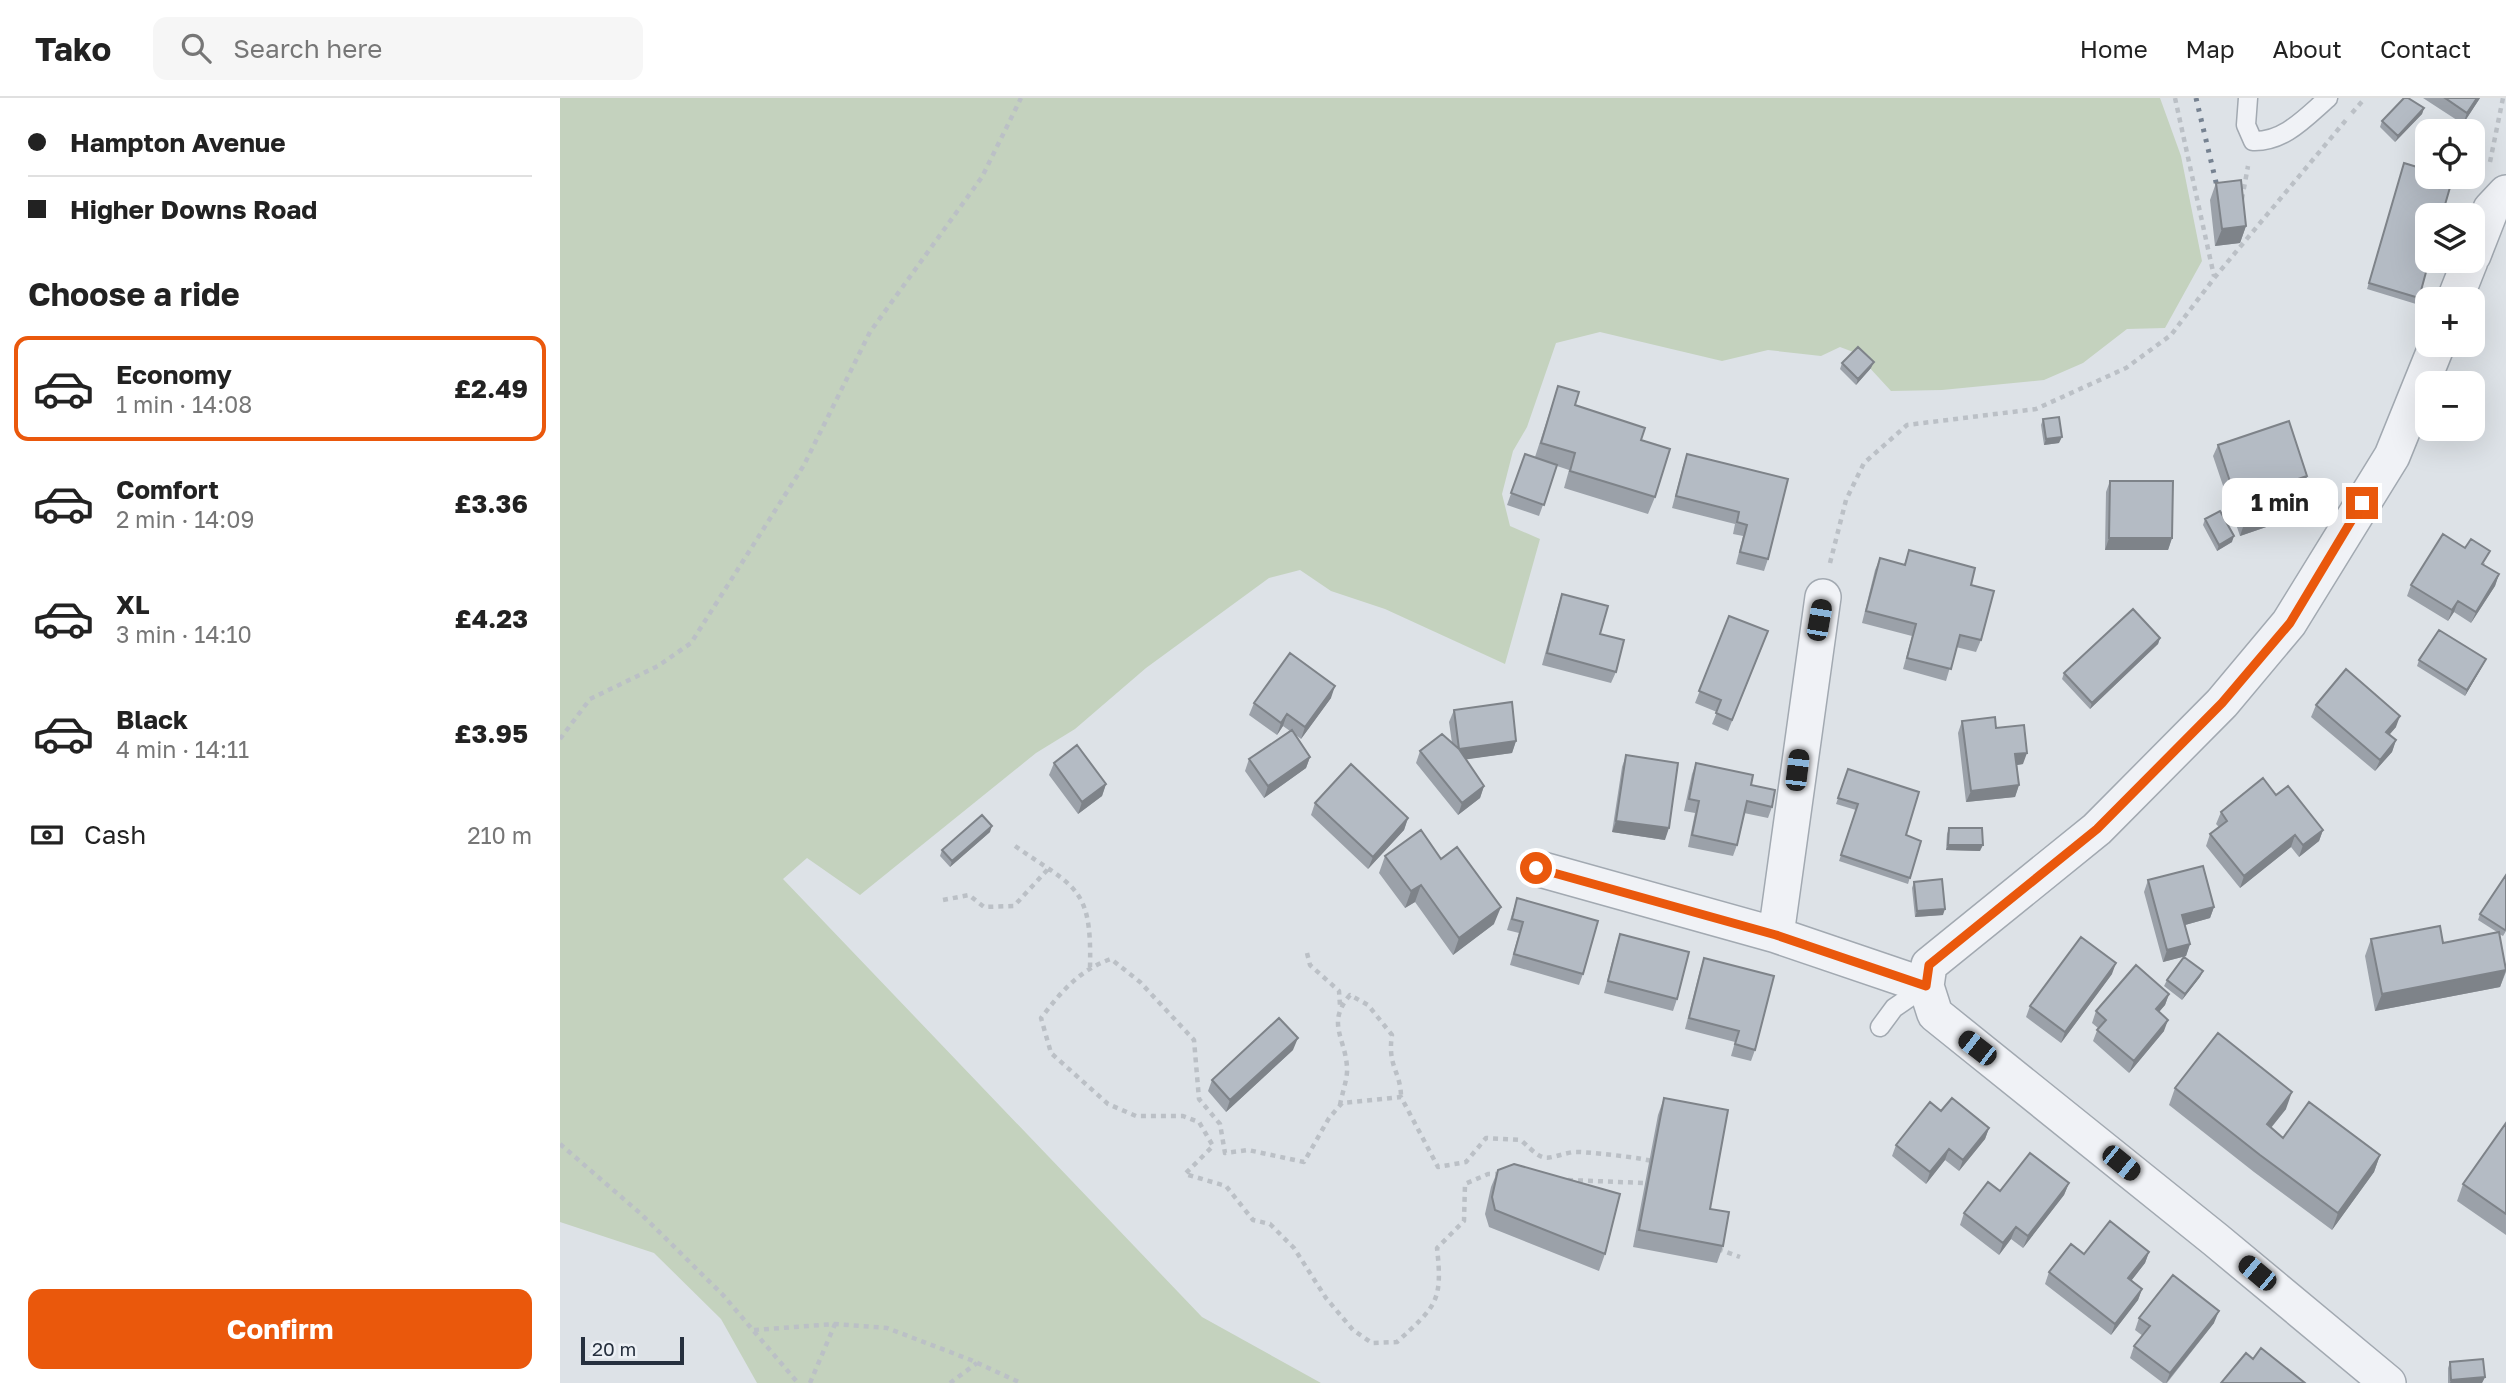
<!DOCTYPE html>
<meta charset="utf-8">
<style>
:root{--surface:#fff;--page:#f6f6f6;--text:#222;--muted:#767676;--line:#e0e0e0;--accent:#ea580c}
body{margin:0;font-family:"Golos Text",sans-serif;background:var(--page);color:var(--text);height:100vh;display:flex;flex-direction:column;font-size:26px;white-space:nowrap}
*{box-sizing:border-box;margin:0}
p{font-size:23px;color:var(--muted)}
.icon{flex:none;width:38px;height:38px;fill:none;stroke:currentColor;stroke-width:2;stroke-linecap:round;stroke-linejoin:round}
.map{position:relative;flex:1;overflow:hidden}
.details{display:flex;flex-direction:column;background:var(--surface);width:560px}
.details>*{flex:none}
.top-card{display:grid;align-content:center;height:154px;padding:0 28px;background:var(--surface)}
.controls{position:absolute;left:1855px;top:21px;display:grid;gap:14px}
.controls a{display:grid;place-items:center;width:70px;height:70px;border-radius:14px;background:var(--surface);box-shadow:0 7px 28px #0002;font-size:35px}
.scale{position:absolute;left:21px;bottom:18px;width:103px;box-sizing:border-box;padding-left:7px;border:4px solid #26303e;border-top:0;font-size:19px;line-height:24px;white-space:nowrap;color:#26303e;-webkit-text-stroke:5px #ecf0f5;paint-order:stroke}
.end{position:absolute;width:32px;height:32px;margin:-16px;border:9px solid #ea580c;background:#fff;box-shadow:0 0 0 4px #fff}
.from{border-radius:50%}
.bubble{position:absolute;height:49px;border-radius:14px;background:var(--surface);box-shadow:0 7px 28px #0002;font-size:23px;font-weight:700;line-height:49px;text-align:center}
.car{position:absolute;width:21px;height:42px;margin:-21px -10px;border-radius:9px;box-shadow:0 0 5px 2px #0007;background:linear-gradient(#222 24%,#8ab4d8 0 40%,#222 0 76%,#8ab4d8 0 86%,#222 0)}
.top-card b{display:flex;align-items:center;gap:24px;height:66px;font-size:26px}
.top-card b+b{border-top:2px solid var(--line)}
.top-card i{width:18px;height:18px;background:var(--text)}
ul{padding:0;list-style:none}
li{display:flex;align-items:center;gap:21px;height:105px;margin:0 14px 10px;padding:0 14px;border:4px solid transparent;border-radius:14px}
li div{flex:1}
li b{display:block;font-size:26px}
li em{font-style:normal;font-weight:700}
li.current{border-color:var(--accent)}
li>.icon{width:63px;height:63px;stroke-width:1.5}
h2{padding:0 28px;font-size:32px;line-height:84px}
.pay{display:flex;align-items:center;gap:18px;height:77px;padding:0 28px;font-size:26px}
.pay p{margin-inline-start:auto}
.cta{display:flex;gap:14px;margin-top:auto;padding:14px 28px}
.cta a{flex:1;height:80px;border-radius:14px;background:var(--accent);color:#fff;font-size:28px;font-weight:700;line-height:80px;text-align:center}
header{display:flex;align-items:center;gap:42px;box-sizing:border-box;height:98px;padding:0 35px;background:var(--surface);border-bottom:2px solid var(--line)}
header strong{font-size:33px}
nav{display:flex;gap:38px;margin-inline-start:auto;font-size:24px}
.search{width:490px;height:63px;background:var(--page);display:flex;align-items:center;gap:18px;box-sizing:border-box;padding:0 24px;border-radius:14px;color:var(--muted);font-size:26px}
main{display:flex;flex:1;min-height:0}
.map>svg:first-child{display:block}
.green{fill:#c4d2be}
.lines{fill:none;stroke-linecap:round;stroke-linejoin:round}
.lane-casing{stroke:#a2a9b1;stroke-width:21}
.street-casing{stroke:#a2a9b1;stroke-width:38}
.path{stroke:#bbc0c6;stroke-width:4.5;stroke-dasharray:5 5;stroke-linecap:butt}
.lane{stroke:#f0f2f6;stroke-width:18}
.street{stroke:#f0f2f6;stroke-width:35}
.rail{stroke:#768291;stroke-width:5;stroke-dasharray:3.5 7;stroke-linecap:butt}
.wall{fill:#9ba1a9}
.shaded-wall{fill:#7e8389}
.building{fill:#b4bbc4;stroke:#7e8389;stroke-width:2}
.route{stroke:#ea580c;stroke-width:9}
</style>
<header>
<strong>Tako</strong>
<div class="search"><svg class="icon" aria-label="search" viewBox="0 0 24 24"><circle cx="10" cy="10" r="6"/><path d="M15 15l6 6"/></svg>Search here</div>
<nav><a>Home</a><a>Map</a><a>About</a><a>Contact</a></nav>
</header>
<main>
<section class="details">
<div class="top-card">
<b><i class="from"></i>Hampton Avenue</b>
<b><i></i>Higher Downs Road</b>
</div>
<h2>Choose a ride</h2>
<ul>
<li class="current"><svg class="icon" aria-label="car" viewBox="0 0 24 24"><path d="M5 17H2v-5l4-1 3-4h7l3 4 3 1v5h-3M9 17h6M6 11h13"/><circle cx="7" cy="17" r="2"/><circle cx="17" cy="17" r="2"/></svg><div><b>Economy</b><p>1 min · 14:08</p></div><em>£2.49</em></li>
<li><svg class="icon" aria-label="car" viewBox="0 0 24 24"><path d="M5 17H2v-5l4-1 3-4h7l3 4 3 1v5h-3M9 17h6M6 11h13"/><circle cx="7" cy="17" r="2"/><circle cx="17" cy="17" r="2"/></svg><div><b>Comfort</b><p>2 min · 14:09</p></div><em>£3.36</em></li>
<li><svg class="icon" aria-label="car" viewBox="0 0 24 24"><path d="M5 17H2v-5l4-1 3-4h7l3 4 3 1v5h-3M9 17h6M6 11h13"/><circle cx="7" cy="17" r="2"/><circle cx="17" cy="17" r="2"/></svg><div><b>XL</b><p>3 min · 14:10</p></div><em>£4.23</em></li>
<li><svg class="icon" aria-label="car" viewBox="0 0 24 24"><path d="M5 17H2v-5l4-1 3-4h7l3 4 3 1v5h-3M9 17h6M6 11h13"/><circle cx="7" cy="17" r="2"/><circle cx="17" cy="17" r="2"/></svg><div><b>Black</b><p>4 min · 14:11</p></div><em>£3.95</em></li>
</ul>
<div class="pay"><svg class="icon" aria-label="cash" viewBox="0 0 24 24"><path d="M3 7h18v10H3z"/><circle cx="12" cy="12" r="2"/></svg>Cash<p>210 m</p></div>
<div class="cta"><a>Confirm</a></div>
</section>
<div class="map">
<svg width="1946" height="1285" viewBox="0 0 1946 1285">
<rect width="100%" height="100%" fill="#dde2e7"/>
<path class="green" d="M0 0H1600L1621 58 1642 163 1605 230 1567 231 1523 265 1484 282 1382 292 1331 293 1296 255 1280 249 1261 258 1208 252 1162 263 1040 234 996 245 967 329 953 353 942 396 950 428 980 441 945 566 825 511 771 493 740 472 709 480 586 570 515 631 476 655 300 797 247 760 223 781 642 1219 761 1285H197L161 1221 94 1155 0 1124Z"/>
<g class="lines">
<defs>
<path id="lane" d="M1688 0 1686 27 1693 43C1724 44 1745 20 1768 0
M1320 929 1334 910 1366 888"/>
<path id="street" d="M1913 157 1931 111 1946 95
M1895 201 1910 163
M976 770 1216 837 1366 888
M1216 837 1263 499
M1828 1285 1656 1142 1375 916 1366 888 1369 867 1537 731 1662 605 1729 525 1832 358 1877 247"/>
</defs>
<use href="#lane" class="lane-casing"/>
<use href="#street" class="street-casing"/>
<path class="path" d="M1615 0 1654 178
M1792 15 1805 0
M1930 64 1943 0
M1682 101 1688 68
M1270 465 1286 402 1304 365 1347 327 1476 311 1566 270 1611 237 1655 179 1786 22
M0 641 30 601 98 568 131 545 244 367 310 234 422 79 461 0
M455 748C515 790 532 788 530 869
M383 802 409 797 424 809 454 808 489 770
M747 855 750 867 779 893 780 908
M780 1007C782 995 788 980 787 969 785 939 766 925 790 897L808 907 832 937C827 968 841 974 841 999
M0 1046 81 1116 163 1197 238 1285
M940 1076H928L905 1086 904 1123 877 1150C883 1204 876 1208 837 1244L812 1245 793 1232 766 1200 734 1150 710 1126 693 1122 666 1088 625 1076 653 1048 639 1024 623 1018H576L548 1006 491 955 481 920C501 894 519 872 551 861L580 884 634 942 639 1001 660 1026 665 1055 688 1052 744 1064 769 1020 782 1005 841 999 878 1069 906 1064 926 1040 961 1042C987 1067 983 1060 1013 1054 1021 1053 1087 1060 1094 1064
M1008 1082 1085 1085 1089 1082
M1158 1151 1180 1159
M194 1232 275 1226 327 1230 411 1262 461 1285
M250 1285 275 1226
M390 1285 417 1265"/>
<use href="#lane" class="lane"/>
<use href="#street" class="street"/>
<path class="rail" d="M1636 0 1660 101"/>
</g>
<path class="wall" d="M1863 0H1920L1903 26Z
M1864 10 1862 16 1835 44 1820 29 1822 23Z
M1842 71 1859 200 1856 206 1807 191Z
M1656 85 1686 128 1680 145 1655 148 1650 102Z
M1282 265 1311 270 1296 287 1280 271Z
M998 288 1015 307 1081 342 1095 399 1088 416 1004 390 1009 372 997 368 979 418 947 407 965 356 975 359Z
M1483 321 1499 345 1484 347 1481 327Z
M1658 347 1747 378 1743 390 1711 400 1712 427 1680 438 1653 358Z
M1127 356 1228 381 1208 461 1204 473 1176 466 1183 438 1173 436 1175 426 1112 410 1123 368Z
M1550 383 1612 440 1608 452H1545L1546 394Z
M1645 421 1672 444 1657 453 1643 427Z
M1349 452 1411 487 1421 542 1416 554 1396 549 1386 583 1343 571 1352 538 1302 525 1315 472 1320 460 1344 467Z
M1925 465 1924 467 1939 476 1935 488 1911 525 1894 514 1888 523 1847 498 1851 487Z
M1002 496 1040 536 1056 574 1051 585 982 567 998 508Z
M1169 518 1204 544 1168 633 1152 626 1157 614 1135 605Z
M1600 540 1598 546 1530 611 1502 581 1504 575Z
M1926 561 1923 567 1905 598 1857 568 1859 562Z
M771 600 741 641 736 637 750 659 746 670 704 700 685 673 689 661 730 633 723 628 717 637 689 617 694 605Z
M1756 607 1836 629 1829 637 1836 642 1832 654 1815 673 1751 619Z
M894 612 956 643 952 655 906 661 924 688 920 700 898 717 856 665 860 653 892 645 889 624Z
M1402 623 1436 630 1463 666 1457 667 1459 687 1455 699 1406 704 1398 635Z
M1066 657 1105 742 1052 734 1062 669Z
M494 665 546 686 542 698 518 716 489 677Z
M1136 665 1191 687 1212 709 1208 720 1184 715 1177 747 1173 758 1128 749 1135 715 1124 713 1132 676Z
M1288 671 1346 737 1361 743 1348 786 1279 763 1296 712 1276 706Z
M1716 697 1763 732 1759 743 1739 759 1731 749 1680 790 1646 748 1650 736 1659 729 1656 726 1661 714Z
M755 705 848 720 844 732 808 771 751 717Z
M1389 730 1420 753 1386 752 1387 736Z
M430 734 390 769 380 758 382 752Z
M825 758 881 761 934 826 893 857 855 804 845 810 819 775Z
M1588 782 1654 809 1650 820 1625 827 1630 846 1626 858 1603 864 1584 794Z
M1354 784 1383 817 1355 819 1352 790Z
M957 800 1023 876 1019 887 950 867 959 835 947 832Z
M1920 816 1946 833 1943 838 1939 836 1946 869V874L1940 889 1815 913 1805 858 1811 841 1883 845 1937 834 1918 822Z
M1060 836 1117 901 1113 913 1044 895 1056 848Z
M1144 860 1195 952 1191 963 1171 958 1175 944 1125 931 1140 872Z
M1643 873 1640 879 1622 902 1604 888 1607 882Z
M1552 876 1501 945 1466 919 1470 908Z
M1609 896 1605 907 1599 914 1604 933 1569 975 1533 943 1538 930 1532 925 1536 913Z
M733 952 666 1014 648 993 652 982Z
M1615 990 1726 1011 1711 1030 1723 1040 1820 1057 1814 1074 1772 1132 1694 1074 1609 1007Z
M1104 1000 1150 1111 1163 1148 1157 1165 1073 1149 1098 1017Z
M1381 1013 1429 1030 1425 1041 1399 1073 1385 1062 1366 1086 1332 1058 1336 1047Z
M1946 1025V1137L1897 1103 1903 1086Z
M938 1072 1045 1156 1039 1173 929 1129 925 1116 931 1089Z
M1509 1085 1504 1097 1463 1150 1451 1141 1439 1157 1400 1127 1404 1115 1440 1093Z
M1589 1154 1585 1165 1571 1183 1582 1191 1578 1202 1551 1237 1485 1186 1489 1174 1524 1156Z
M1579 1220 1654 1225 1607 1285H1603L1570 1260 1574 1248 1583 1238 1575 1232Z
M1890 1264 1925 1279 1922 1285H1888V1270Z"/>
<path class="shaded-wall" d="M1917 0H1920L1903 26 1907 15Z
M1864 10 1862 16 1835 44 1838 38Z
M1686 128 1680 145 1655 148 1662 131Z
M1314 264 1311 270 1296 287 1298 281Z
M1502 339 1499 345 1484 347 1486 341Z
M1747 378 1743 390 1703 403 1708 391Z
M1716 416 1712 427 1680 438 1684 426Z
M1674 438 1672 444 1657 453 1659 447Z
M1549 440H1612L1608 452H1545Z
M1939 476 1935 488 1911 525 1916 514Z
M1898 503 1894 514 1888 523 1892 512Z
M1600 540 1598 546 1530 611 1532 605Z
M1926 561 1923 567 1905 598 1907 592Z
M775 588 771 600 741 641 745 629Z
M727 616 723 628 717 637 721 625Z
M1840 618 1836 629 1822 645 1826 634Z
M1836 642 1832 654 1815 673 1820 662Z
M956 643 952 655 895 663 899 651Z
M1467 655 1463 666 1451 668 1455 656Z
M750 659 746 670 704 700 708 688Z
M546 686 542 698 518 716 522 704Z
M1459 687 1455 699 1406 704 1411 693Z
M924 688 920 700 898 717 902 705Z
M848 720 844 732 808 771 813 759Z
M1056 723 1109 730 1105 742 1052 734Z
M432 728 430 734 390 769 392 763Z
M1763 732 1759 743 1739 759 1743 747Z
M1735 737 1731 749 1680 790 1684 778Z
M1388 747H1423L1420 753 1386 752Z
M861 787 855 804 845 810 851 793Z
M941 809 934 826 893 857 899 840Z
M1654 809 1650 820 1618 829 1622 817Z
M1385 811 1383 817 1355 819 1357 813Z
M1630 846 1626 858 1603 864 1607 852Z
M1556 865 1552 876 1501 945 1505 934Z
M1946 872 1940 889 1815 913 1822 896Z
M1643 873 1640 879 1622 902 1625 896Z
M1609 896 1605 907 1592 922 1596 911Z
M1608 922 1604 933 1569 975 1574 963Z
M738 940 733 952 666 1014 670 1002Z
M1732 994 1726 1011 1700 1043 1707 1026Z
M1429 1030 1425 1041 1399 1073 1403 1062Z
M1389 1051 1385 1062 1366 1086 1370 1074Z
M1820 1057 1814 1074 1772 1132 1778 1115Z
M1509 1085 1504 1097 1463 1150 1468 1138Z
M1456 1129 1451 1141 1439 1157 1443 1145Z
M1589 1154 1585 1165 1564 1192 1568 1180Z
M1582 1191 1578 1202 1551 1237 1555 1226Z
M1659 1213 1654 1225 1606 1285 1610 1275Z
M1925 1279 1922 1285H1890L1891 1282Z"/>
<path class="building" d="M1844 0H1848L1864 10 1838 38 1822 23Z
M1885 0H1917L1907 15Z
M1844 65 1867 72V79H1893L1882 117H1867V163H1869L1859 200 1809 185Z
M1681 82 1686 128 1662 131 1656 85Z
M1298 249 1314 264 1298 281 1282 265Z
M998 288 1019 294 1015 307 1085 330 1081 342 1110 351 1095 399 1010 373 1015 355 981 345Z
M1499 319 1502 339 1486 341 1483 321Z
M1729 323 1747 378 1708 391 1716 416 1684 426 1658 347Z
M965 356 997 367 984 407 951 395Z
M1127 356 1228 381 1208 461 1180 454 1187 427 1177 424 1179 414 1116 398Z
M1550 383H1613L1612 440H1549Z
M1660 413 1674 438 1659 447 1645 421Z
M1883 436 1905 450 1911 441 1930 453 1922 466 1939 476 1916 514 1898 503 1892 512 1851 487Z
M1349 452 1415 470 1411 487 1434 493 1421 542 1400 537 1391 571 1347 560 1356 526 1306 513 1320 460 1345 467Z
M1002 496 1048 508 1040 536 1064 542 1056 574 987 555Z
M1573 511 1600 540 1532 605 1504 575Z
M1169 518 1208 533 1172 622 1156 615 1161 602 1139 593Z
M1879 532 1926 561 1907 592 1859 562Z
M730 555 775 588 745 629 727 616 721 625 694 605Z
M1786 571 1840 618 1826 634 1836 642 1820 662 1756 607Z
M952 604 956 643 899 651 924 688 902 705 860 653 882 636 899 651 894 612Z
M1435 619 1436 630 1464 627 1467 655 1455 656 1459 687 1411 693 1402 623Z
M732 632 750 659 708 688 689 661Z
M517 647 546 686 522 704 494 665Z
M1066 657 1118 665 1109 730 1056 723Z
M1136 665 1193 677 1191 687 1215 692 1212 709 1187 703 1177 747 1132 737 1139 703 1129 701Z
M791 666 848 720 813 759 755 705Z
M1288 671 1359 694 1346 737 1361 743 1350 780 1281 757 1298 706 1278 700Z
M1703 680 1716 697 1728 688 1763 732 1743 747 1735 737 1684 778 1650 736 1667 723 1661 714Z
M422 717 432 728 392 763 382 752Z
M1389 730H1422L1423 747H1388Z
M861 732 881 761 897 749 941 809 899 840 861 787 851 793 825 758Z
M1643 768 1654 809 1622 817 1630 846 1607 852 1588 782Z
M1946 777V831L1945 832 1920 816Z
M1382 781 1385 811 1357 813 1354 784Z
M957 800 1038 823 1023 876 954 856 963 824 952 821Z
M1880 828 1883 845 1939 834 1946 872 1822 896 1811 841Z
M1060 836 1129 854 1117 901 1048 883Z
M1521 839 1556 865 1505 934 1470 908Z
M1624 859 1643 873 1625 896 1607 882Z
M1144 860 1214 878 1195 952 1175 946 1179 933 1129 920Z
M1576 867 1609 896 1596 911 1608 922 1574 963 1537 932 1546 922 1536 913Z
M719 920 738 940 670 1002 652 982Z
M1658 935 1732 994 1707 1026 1723 1040 1749 1004 1820 1057 1778 1115 1700 1057 1615 990Z
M1104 1000 1168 1012 1150 1111 1169 1114 1163 1148 1079 1132Z
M1392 1000 1429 1030 1403 1062 1389 1051 1370 1074 1336 1047 1370 1004 1381 1013Z
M1946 1025V1116L1903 1086Z
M1470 1055 1509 1085 1468 1138 1456 1129 1443 1145 1404 1115 1428 1084 1440 1093Z
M954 1066 1060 1096 1045 1156 935 1112 932 1099 938 1072Z
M1550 1123 1589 1154 1568 1180 1582 1191 1555 1226 1489 1174 1511 1146 1524 1156Z
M1613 1177 1659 1213 1610 1275 1574 1248 1590 1228 1579 1220Z
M1701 1250 1745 1285H1661L1686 1255 1693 1261Z
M1923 1261 1925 1279 1891 1282 1890 1264Z"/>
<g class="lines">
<path class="route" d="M976 770 1216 837 1366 888 1369 867 1537 731 1662 605 1730 525 1802 405"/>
</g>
</svg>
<div class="controls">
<a><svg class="icon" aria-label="locate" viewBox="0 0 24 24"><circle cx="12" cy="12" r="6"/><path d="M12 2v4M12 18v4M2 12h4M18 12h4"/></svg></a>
<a><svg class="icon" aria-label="layers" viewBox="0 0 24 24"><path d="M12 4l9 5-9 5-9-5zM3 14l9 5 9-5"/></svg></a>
<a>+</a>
<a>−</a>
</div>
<div class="scale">20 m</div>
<i class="end from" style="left:976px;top:770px"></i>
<i class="end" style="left:1802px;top:405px"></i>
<div class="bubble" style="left:1662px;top:380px;width:116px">1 min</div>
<i class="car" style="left:1259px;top:522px;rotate:10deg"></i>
<i class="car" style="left:1237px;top:672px;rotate:7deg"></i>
<i class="car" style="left:1417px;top:950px;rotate:308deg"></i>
<i class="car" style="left:1561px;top:1065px;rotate:129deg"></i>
<i class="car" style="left:1697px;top:1175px;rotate:310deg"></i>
</div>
</main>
